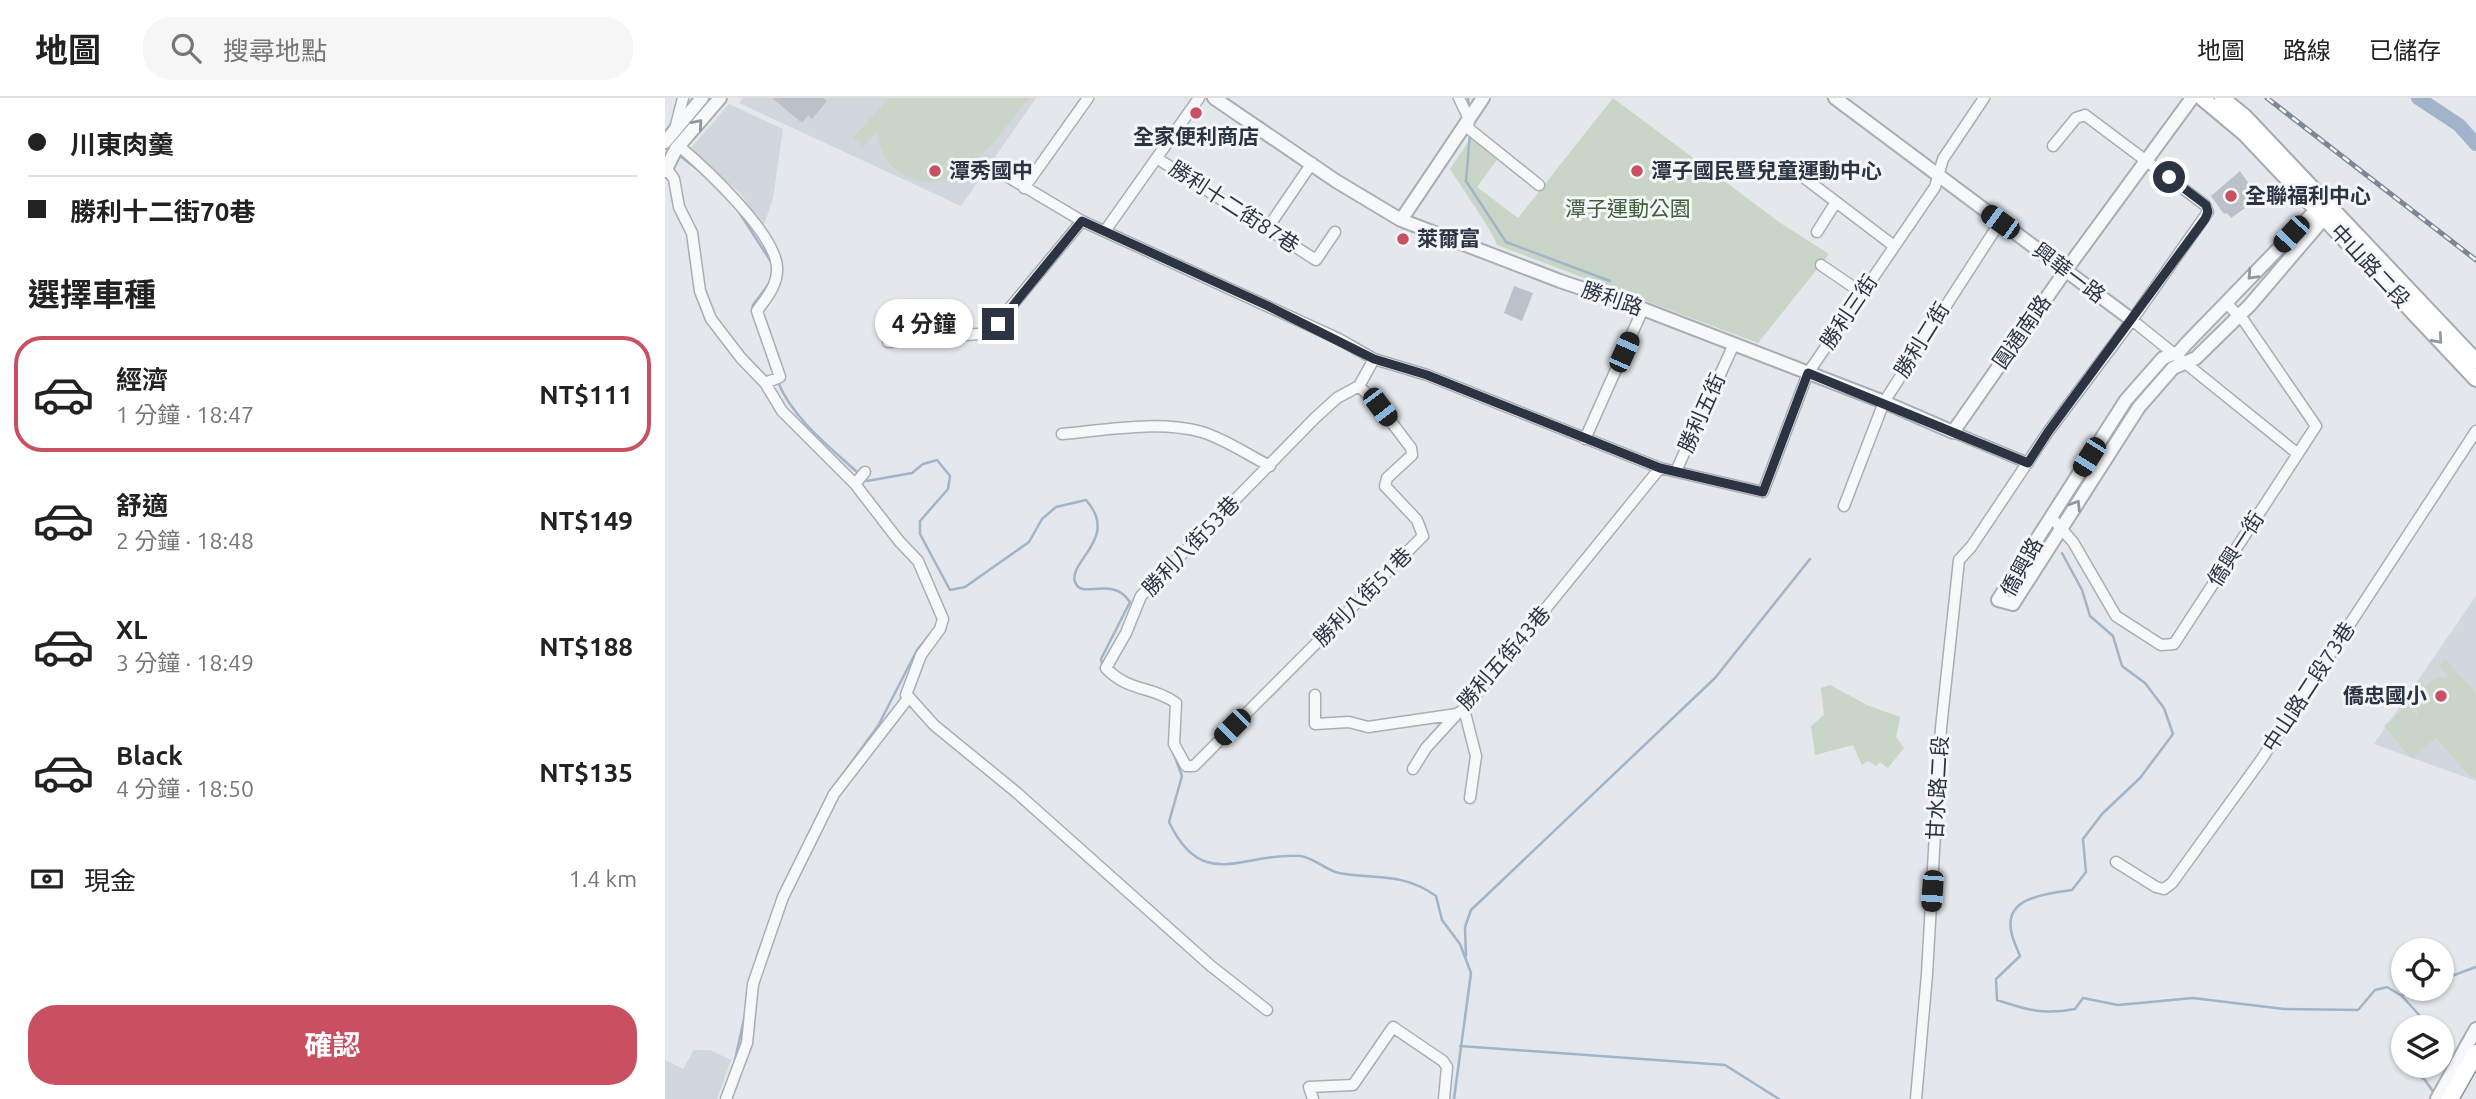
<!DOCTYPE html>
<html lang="zh-TW">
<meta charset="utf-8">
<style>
:root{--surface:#fff;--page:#f6f6f6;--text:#222;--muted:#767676;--line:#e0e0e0;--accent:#c95061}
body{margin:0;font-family:Ubuntu,"Noto Sans TC",sans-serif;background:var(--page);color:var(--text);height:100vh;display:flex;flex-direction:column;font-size:26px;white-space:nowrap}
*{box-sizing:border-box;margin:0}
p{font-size:23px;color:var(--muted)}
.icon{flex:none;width:38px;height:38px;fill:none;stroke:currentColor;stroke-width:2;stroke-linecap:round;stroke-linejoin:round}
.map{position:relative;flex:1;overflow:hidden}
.sheet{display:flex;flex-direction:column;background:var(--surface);width:665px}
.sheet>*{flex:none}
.hud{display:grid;align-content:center;height:154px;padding:0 28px;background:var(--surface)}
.tools{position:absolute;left:1726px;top:840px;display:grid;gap:14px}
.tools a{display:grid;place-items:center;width:63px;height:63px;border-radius:50%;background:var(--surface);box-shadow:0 2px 5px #0004;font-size:35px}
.end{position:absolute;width:32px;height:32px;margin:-16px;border:9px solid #2c3443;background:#fff;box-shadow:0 0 0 4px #fff}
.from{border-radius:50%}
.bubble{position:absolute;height:49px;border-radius:24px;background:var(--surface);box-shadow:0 2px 5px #0004;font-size:23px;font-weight:700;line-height:49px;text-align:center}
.car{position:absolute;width:21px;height:42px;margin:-21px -10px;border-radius:9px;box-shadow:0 0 5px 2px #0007;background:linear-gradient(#222 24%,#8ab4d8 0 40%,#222 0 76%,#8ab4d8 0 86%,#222 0)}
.hud b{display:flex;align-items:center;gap:24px;height:66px;font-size:26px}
.hud b+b{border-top:2px solid var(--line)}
.hud i{width:18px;height:18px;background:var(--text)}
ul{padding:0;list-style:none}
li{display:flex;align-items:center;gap:21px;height:116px;margin:0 14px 10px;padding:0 14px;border:4px solid transparent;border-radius:28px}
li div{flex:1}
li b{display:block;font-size:26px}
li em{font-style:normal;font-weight:700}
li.selected{border-color:var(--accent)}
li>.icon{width:63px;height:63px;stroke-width:1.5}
h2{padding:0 28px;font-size:32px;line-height:84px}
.pay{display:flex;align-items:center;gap:18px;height:77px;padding:0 28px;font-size:26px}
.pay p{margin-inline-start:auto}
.primary-button{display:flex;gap:14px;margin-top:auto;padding:14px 28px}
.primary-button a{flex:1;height:80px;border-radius:28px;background:var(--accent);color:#fff;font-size:28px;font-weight:700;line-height:80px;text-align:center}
header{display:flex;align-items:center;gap:42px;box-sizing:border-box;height:98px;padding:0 35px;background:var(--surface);border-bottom:2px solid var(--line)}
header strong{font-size:33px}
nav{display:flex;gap:38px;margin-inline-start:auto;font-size:24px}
.search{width:490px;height:63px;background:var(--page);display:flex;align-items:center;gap:18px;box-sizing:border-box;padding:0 24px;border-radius:28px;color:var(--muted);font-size:26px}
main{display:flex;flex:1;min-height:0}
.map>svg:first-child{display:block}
.built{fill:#d2d6dd}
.green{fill:#c9d5c6}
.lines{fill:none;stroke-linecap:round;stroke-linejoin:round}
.stream{stroke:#a1b4c9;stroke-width:2.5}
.river{stroke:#a1b4c9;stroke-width:14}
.building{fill:#bcc0c8}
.minor-casing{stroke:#a9aeb5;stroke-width:13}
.tertiary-casing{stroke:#a9aeb5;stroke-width:16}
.primary-casing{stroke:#a4abb7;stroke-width:18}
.trunk-casing{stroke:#8c94a2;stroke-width:19}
.minor{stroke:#f7f8fa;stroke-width:10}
.tertiary{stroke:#f7f8fa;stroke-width:12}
.primary{stroke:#fff;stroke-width:14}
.trunk{stroke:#fff;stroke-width:16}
.rail-casing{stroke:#7e8695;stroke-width:5}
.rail{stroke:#f4f6f9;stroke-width:2.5;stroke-dasharray:8;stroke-linecap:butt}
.oneway{stroke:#92969e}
.oneway2{stroke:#969aa1}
.route{stroke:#2c3443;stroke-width:9}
.poi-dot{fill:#c95061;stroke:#f4f6f9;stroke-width:2.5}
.labels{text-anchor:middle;stroke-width:6;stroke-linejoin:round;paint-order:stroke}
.poi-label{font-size:21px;font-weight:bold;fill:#2c3443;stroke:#f4f6f9;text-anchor:start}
.street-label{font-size:21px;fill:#2c3443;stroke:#f4f6f9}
.park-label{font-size:21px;fill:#405f3a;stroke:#f4f6f9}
</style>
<header>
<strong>地圖</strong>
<div class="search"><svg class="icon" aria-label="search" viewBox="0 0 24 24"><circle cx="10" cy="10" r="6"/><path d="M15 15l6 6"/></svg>搜尋地點</div>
<nav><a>地圖</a><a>路線</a><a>已儲存</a></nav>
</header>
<main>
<section class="sheet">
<div class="hud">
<b><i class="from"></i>川東肉羹</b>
<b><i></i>勝利十二街70巷</b>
</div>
<h2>選擇車種</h2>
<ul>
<li class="selected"><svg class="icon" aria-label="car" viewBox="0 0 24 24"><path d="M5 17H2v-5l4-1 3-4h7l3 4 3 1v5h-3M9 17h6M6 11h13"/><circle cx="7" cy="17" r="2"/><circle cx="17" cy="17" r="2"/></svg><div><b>經濟</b><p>1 分鐘 · 18:47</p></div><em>NT$111</em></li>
<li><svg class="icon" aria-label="car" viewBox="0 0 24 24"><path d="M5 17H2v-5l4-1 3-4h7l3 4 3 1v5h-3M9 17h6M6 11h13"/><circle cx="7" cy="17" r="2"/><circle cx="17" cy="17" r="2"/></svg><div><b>舒適</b><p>2 分鐘 · 18:48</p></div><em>NT$149</em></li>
<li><svg class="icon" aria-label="car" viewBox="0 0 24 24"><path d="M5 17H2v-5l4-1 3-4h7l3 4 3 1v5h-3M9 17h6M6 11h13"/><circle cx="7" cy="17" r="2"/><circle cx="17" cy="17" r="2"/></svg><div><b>XL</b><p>3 分鐘 · 18:49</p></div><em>NT$188</em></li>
<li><svg class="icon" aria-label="car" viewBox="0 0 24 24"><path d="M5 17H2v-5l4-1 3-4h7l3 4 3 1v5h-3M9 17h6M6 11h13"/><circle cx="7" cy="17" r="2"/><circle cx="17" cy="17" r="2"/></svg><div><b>Black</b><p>4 分鐘 · 18:50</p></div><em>NT$135</em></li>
</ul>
<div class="pay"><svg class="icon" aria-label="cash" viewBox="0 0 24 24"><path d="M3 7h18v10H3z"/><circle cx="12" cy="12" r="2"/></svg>現金<p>1.4 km</p></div>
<div class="primary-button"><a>確認</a></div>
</section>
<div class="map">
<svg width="1811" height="1001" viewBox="0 0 1811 1001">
<rect width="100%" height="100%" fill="#e4e7eb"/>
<path class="built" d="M78 0H371L296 108 74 5Z
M64 6 118 31 108 100 98 130 76 96 25 51Z
M1811 498V683L1709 646Z
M29 952H45L66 962 52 1001H0V962L18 971Z"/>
<path class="green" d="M224 0H364C334 35 293 107 239 77 222 68 214 51 212 33L198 49 188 40Z
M948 0 1114 124 1164 156 1093 245 832 147C831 138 793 84 785 71L806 40 834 59 812 89 853 120Z
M1780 561 1811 595V681L1802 675 1771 640 1746 660 1719 628 1743 607 1753 619C1748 597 1762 579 1784 579L1774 567Z
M1165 587 1202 607 1235 619 1231 639 1239 650 1223 670 1215 664 1211 668 1203 663 1197 667 1188 647 1150 657 1146 628 1159 617 1156 590Z"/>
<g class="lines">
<path class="stream" d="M803 0 804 11
M805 35 801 83 841 144 945 183
M14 57 33 72
M70 108 108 167
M103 258 87 213 88 207 106 183
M113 284C128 321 165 349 193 375
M198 380 202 383 247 375 258 366 272 362 285 378 283 391 255 423V436L285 492 300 489 364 444 377 421 391 409 421 402C455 440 403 463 410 484 417 503 446 476 465 504L436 561 438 570
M1397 455 1417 492 1425 518 1448 538 1457 568 1480 585 1499 610 1508 636 1475 680 1437 716 1418 741 1421 774 1407 792C1384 796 1340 798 1346 832 1347 841 1352 850 1355 858L1331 881 1332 902C1362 912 1378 917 1410 911L1418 900 1453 907 1528 900 1619 911 1693 912 1710 892 1722 889 1737 898 1755 918 1753 929
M471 593 488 599
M508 654 517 678 504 724C538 795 577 754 635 758 648 759 660 772 674 775 712 782 737 774 771 798L777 822 795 846 806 875 789 1001
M169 688 213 628 252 552 273 526
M801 858 800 829 806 812 1050 580 1145 461
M86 880 93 856
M1776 882 1811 869
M1738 897 1754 891
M795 948 1060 967 1114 1001
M69 966 80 917
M1747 968 1746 971 1760 982 1769 995"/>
<path class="river" d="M1753 0 1794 27 1811 46"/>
</g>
<path class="building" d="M107 0H158L162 3 147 21 143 17 137 25Z
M1575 73 1587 90 1583 108 1566 120 1562 115 1559 116 1546 98Z
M849 188 868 195 857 223 839 215Z"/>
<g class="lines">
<defs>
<path id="minor" d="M794 0 804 21 803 30 874 87
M10 31 18 0
M14 48C40 70 110 135 112 169 113 187 102 199 92 213L115 279 100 285
M493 61 651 162 670 134
M0 68 9 81 14 109 27 135 35 193 46 221 76 260 100 285 117 313 190 386 234 443 253 463 278 521 275 531 256 557 241 597 244 599 169 696 118 799 88 886 82 945 61 1001
M328 70 417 123 674 241 709 261 762 277 995 370 1098 394 1143 275 1270 89 1278 61 1319 0
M1129 72 1229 148
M359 90 423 0
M602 131 647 65
M440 133 534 0
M1152 134 1171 104
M1156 167 1197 195
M1467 222 1633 356
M223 244 324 235 417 123
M694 288 715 309 746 350 747 357 722 380 720 388 752 422 758 438 529 668H521L509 646 511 605C488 588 463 594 441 570L461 535 476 498 650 320 672 300 694 288 709 261
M1288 334 1363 365
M397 336C441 332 493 322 537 334 560 341 583 357 605 368
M920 341 978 211
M1011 373 1069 246
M190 386 200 374
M1179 408 1219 304 1335 124
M1386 419 1408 444 1451 518 1496 547 1509 546 1651 328 1579 223 1561 205
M650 597V626L684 624 703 629 792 616 799 611 995 370
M244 599 269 627 351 694 546 868 602 912
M799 611 811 658 805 700
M748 671 761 650 792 616
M1451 764 1491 789 1499 791 1507 785 1596 662 1811 333
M648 1001 644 989 688 987 728 929 778 963 782 969 779 1001
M1251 1001 1262 876 1276 630 1294 462 1306 449 1383 334 1467 222 1543 114 1540 107 1420 17 1411 20 1388 48"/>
<path id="tertiary" d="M549 0 671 83 736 122 895 183 978 211 1219 304 1288 334 1401 172 1527 0
M1170 0 1467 222
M0 44 37 0
M0 73 11 51 55 0
M1652 111 1521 246 1514 254 1498 260 1461 302 1333 502 1348 506 1474 309 1508 270 1531 260 1585 207 1660 119
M736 122 818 0
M1772 1001 1811 931"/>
<path id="primary" d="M1537 0 1580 36 1811 281
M1557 0 1580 19 1811 263"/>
<path id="trunk" d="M1785 1001 1811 955"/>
</defs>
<use href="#minor" class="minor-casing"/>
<use href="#tertiary" class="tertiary-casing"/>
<use href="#primary" class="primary-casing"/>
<use href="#trunk" class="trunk-casing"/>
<use href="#minor" class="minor"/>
<use href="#tertiary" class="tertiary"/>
<use href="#primary" class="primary"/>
<use href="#trunk" class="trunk"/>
<defs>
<path id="rail" d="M1602 0 1811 162"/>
</defs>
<use href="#rail" class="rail-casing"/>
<use href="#rail" class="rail"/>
</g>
<defs><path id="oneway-chevron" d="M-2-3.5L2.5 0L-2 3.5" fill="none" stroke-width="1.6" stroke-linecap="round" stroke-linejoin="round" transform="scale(1.75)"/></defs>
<g class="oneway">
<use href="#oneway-chevron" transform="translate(33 26) rotate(-49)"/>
<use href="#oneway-chevron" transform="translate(1587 177) rotate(133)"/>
<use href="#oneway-chevron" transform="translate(1411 407) rotate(-58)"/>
</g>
<use class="oneway2" href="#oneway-chevron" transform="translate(1773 241) rotate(48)"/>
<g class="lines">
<path class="route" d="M333 226 417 123 603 208 709 261 762 277 995 370 1098 394 1143 275 1363 365 1383 334 1540 121 1543 114 1541 107 1504 79"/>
</g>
<g class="poi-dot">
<circle cx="531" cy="15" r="7"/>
<circle cx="270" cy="73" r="7"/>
<circle cx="972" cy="73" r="7"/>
<circle cx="1566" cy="98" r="7"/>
<circle cx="738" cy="141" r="7"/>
<circle cx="1776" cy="598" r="7"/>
</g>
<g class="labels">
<g class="poi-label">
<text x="531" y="46" text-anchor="middle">全家便利商店</text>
<text x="284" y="80">潭秀國中</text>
<text x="986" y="80">潭子國民暨兒童運動中心</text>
<text x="1580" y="105">全聯福利中心</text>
<text x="752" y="148">萊爾富</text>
<text x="1762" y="605" text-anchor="end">僑忠國小</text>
</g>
<g class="street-label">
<text transform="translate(569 109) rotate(33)" y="7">勝利十二街87巷</text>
<text transform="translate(1705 168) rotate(47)" y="7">中山路二段</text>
<text transform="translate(1404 175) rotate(37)" y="7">興華一路</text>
<text transform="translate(947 201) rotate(19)" y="7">勝利路</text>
<text transform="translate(1184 214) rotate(-56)" y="7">勝利三街</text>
<text transform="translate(1357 234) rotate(-55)" y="7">圓通南路</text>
<text transform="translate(1257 242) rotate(-58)" y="7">勝利二街</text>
<text transform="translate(1037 315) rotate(-66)" y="7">勝利五街</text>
<text transform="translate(526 448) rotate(-46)" y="7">勝利八街53巷</text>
<text transform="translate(1571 451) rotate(-57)" y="7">僑興一街</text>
<text transform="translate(1357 469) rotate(-61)" y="7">僑興路</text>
<text transform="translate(698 499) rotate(-45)" y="7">勝利八街51巷</text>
<text transform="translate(839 560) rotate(-49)" y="7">勝利五街43巷</text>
<text transform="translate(1644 589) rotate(-57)" y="7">中山路二段73巷</text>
<text transform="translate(1273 690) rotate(-87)" y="7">甘水路二段</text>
</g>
<g class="park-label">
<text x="963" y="118">潭子運動公園</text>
</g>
</g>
</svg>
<div class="tools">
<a><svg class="icon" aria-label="locate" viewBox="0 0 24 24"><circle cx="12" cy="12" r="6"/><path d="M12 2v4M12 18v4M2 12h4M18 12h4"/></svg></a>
<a><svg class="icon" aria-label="layers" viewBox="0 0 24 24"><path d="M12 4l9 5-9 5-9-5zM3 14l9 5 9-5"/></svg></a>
</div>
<i class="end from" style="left:1504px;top:79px"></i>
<i class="end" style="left:333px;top:226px"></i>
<div class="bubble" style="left:210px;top:201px;width:98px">4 分鐘</div>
<i class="car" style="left:1335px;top:124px;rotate:306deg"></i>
<i class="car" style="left:1626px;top:136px;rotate:223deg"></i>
<i class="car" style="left:959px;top:254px;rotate:24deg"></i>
<i class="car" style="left:715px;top:309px;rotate:143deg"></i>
<i class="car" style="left:1424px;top:359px;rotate:212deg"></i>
<i class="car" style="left:567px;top:629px;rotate:225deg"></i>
<i class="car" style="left:1267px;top:793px;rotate:184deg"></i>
</div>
</main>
